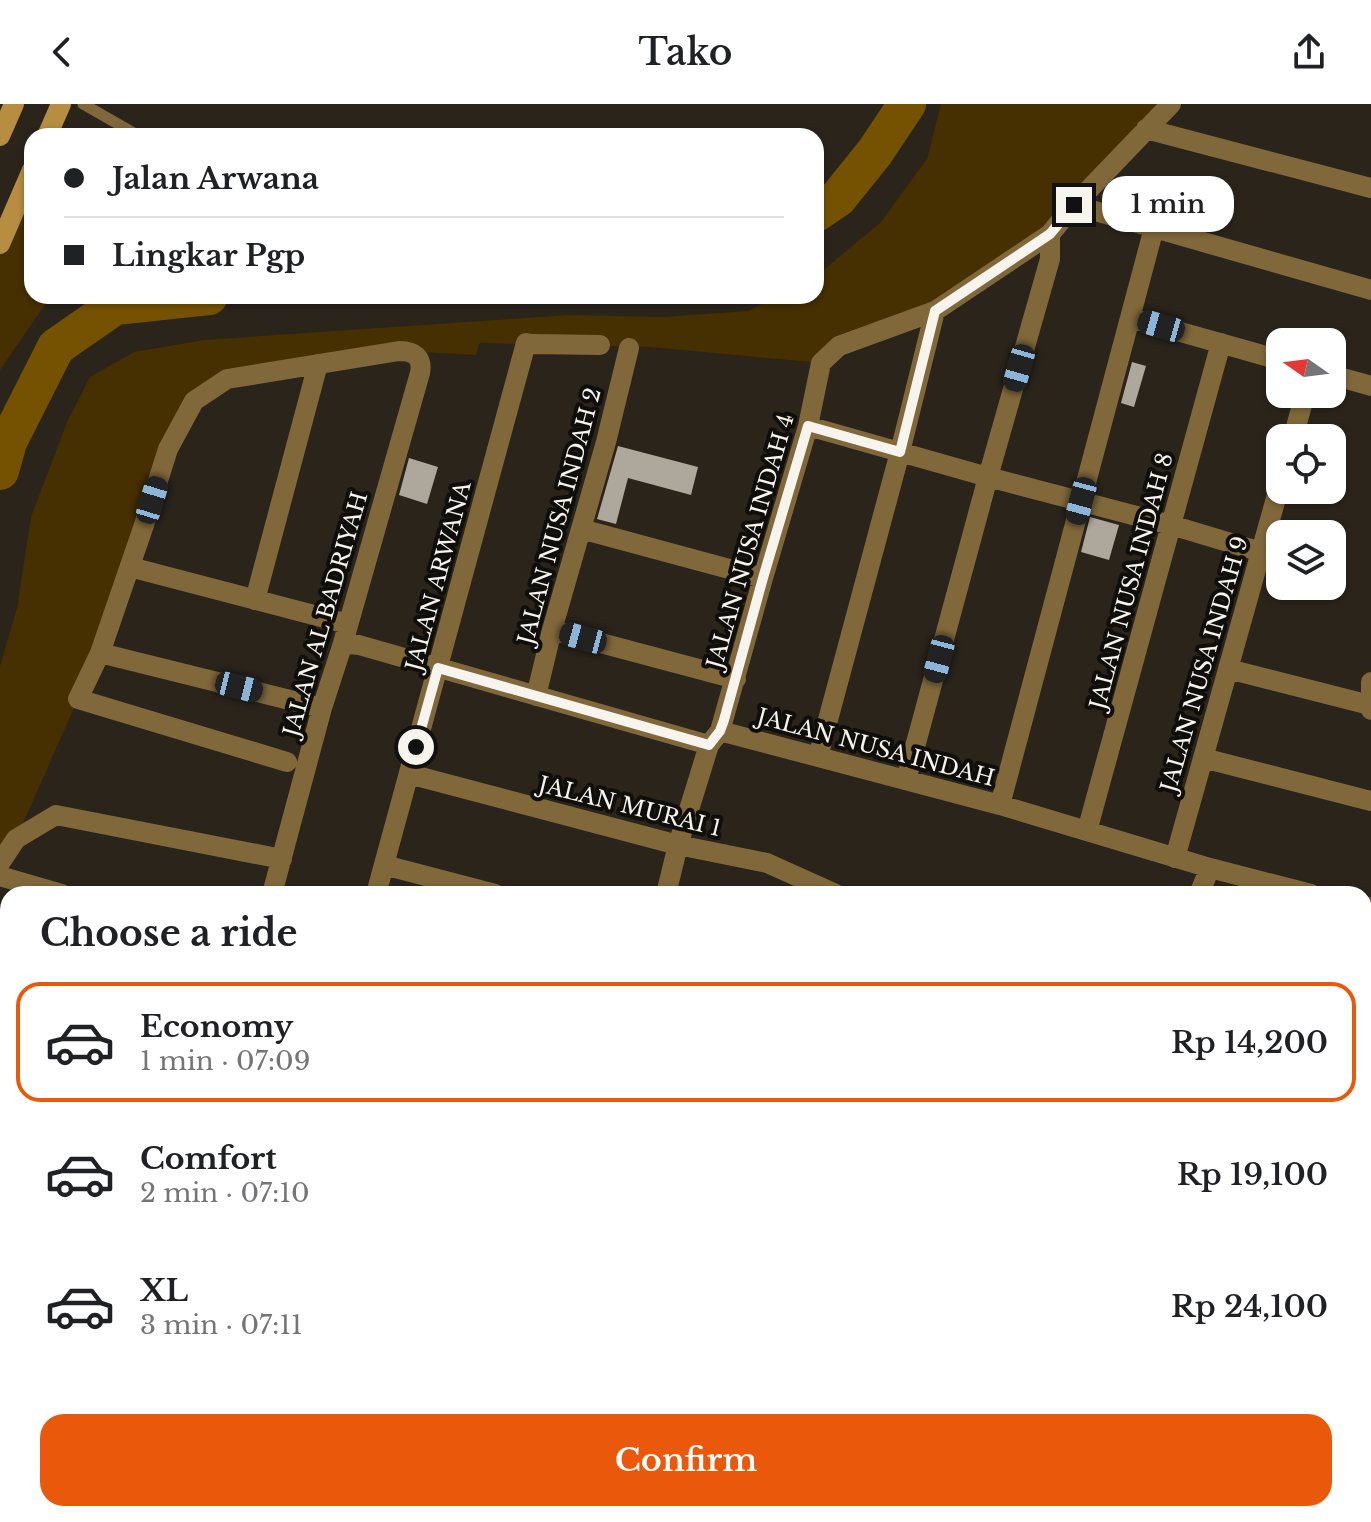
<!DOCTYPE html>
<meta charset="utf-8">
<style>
:root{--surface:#fff;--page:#f6f6f6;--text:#202124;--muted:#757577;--line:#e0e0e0;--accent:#ea580c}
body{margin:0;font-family:"Libre Baskerville",serif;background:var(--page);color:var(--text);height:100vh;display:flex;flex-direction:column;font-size:30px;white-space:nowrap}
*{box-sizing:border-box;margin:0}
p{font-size:26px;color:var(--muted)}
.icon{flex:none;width:44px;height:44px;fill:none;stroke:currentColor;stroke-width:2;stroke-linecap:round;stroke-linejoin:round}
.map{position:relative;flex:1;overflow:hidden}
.details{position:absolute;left:0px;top:782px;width:1372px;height:636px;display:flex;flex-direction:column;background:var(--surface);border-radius:24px 24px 0 0;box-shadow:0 2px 6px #0004}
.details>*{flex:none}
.banner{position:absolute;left:24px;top:24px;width:800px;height:176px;border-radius:24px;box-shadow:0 2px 6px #0004;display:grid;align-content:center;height:176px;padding:0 40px;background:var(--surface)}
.needle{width:52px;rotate:284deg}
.controls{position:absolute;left:1266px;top:224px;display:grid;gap:16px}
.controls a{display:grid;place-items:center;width:80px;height:80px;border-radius:16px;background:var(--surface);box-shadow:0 2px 6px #0004;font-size:40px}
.end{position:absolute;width:36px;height:36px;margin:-18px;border:10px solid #f7f4ee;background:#111;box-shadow:0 0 0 4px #111}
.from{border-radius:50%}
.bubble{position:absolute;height:56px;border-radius:24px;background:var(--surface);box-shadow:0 2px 6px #0004;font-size:26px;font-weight:600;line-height:56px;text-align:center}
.car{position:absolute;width:24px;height:48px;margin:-24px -12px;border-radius:10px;box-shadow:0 0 6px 2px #0007;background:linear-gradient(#222 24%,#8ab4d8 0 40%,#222 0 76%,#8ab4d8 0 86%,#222 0)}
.banner b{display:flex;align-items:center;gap:28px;height:76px;font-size:30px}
.banner b+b{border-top:2px solid var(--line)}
.banner i{width:20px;height:20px;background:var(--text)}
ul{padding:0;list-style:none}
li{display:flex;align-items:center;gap:24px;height:120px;margin:0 16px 12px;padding:0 24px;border:4px solid transparent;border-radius:24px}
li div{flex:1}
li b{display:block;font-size:30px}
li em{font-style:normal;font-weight:600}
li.active{border-color:var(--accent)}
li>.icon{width:72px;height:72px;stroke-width:1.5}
h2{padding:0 40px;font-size:36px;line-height:96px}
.action{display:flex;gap:16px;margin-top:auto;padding:16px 40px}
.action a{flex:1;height:92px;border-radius:24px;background:var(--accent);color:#fff;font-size:32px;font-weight:600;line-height:92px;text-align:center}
header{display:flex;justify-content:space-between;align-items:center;height:104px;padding:0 40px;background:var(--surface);font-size:36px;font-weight:600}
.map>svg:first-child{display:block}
.green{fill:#462f00}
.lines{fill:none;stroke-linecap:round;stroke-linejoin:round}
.river{stroke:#755202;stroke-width:38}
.building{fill:#aea79b}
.service{stroke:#81683b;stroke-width:11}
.minor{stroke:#81683b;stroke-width:20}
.tertiary{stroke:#81683b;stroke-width:20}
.secondary{stroke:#b68d41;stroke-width:20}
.route{stroke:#f7f4ee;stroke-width:10}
.labels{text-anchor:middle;stroke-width:8;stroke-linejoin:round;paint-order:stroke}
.street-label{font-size:22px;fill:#f7f4ee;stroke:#100e0a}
</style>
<header><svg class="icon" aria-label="back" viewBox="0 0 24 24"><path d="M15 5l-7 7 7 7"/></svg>Tako<svg class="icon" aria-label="share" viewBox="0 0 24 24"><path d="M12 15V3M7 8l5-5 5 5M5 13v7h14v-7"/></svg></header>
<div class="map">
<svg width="1371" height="1418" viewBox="0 0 1371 1418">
<rect width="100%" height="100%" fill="#2a241b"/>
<path class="green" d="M941 0H1171L1050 130 935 207 821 259 651 243 480 239 476 251 399 247 226 275 194 297 78 595 16 735 0 759V562L17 504 31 413 67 318 90 273 134 248 204 236 569 211 663 213 748 207 778 192H816V172L880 119 927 55Z
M17 101 32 105V192H51L0 266V140Z"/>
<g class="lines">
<path class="river" d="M816 109 838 94 875 48 907 0
M0 367 8 338 56 243 115 202 209 192
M810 1410 811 1418
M1138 1410 1147 1418"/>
</g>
<path class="building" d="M1132 258 1146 262 1134 303 1121 299Z
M618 342 698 363 691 391 628 374 616 420 597 415Z
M409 354 438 363 427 400 399 391Z
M1090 413 1119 421 1109 456 1081 448Z"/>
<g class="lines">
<path class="service" d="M83 0 139 32"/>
<path class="minor" d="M1146 25 1371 84
M1074 101 1371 186
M1131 214 1280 256
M1332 271 1371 282
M808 322 988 373 1171 421 1261 448
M1293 334 1305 290
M581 425 763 474
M130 463 348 520
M255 496 318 260
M552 526 736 575
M343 539 359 541 709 641 720 627 1000 701 1210 764 1311 790
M100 549 322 604
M1228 565 1370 601
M1371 578V606
M536 592 552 526 606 338 629 244
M720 627 763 474 808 322 821 259 839 242 935 207 1050 130 1074 101 1171 0
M818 653 900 348 935 207
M1203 654 1371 697
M409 670 678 741 767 759 836 790
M906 676 988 373 1050 155V130
M1000 701 1154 124
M1087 727 1221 239
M1175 754 1280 380
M0 759 16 735 56 711 282 755
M384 761 495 790
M0 772 62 790
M272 790 322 604 343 539 420 269C423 253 414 247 399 247L227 275 194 297 168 345 144 421 100 549 78 595 287 658
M376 790 526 239 532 240 600 241
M666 790 678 741 709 641
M1199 790 1210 764
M1364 802 1371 804
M1364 893 1371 875
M1364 920 1371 923
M0 933 8 904
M1364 1020 1371 1022
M0 1024 8 1026
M1364 1121 1371 1123
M1364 1164 1371 1145
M0 1276 8 1278
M0 1406 8 1376
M197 1410 226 1418
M985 1410 1007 1418
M103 1418 105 1410
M509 1418 511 1410
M615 1418 618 1410
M888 1418 890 1410"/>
<path class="tertiary" d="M0 1157 8 1159
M628 1410 632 1418"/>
<path class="secondary" d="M0 32 14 0
M47 32 61 0
M0 140 32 66"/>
</g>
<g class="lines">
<path class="route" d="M416 643 438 564 709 641 720 627 724 616 763 474 808 322 900 348 935 207 1050 130 1074 101"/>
</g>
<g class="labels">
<g class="street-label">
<text transform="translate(559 412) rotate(-75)" y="8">JALAN NUSA INDAH 2</text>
<text transform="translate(750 437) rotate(-74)" y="8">JALAN NUSA INDAH 4</text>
<text transform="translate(438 472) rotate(-75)" y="8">JALAN ARWANA</text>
<text transform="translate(1131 477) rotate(-75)" y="8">JALAN NUSA INDAH 8</text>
<text transform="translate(325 510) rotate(-74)" y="8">JALAN AL BADRIYAH</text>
<text transform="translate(1204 560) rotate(-74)" y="8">JALAN NUSA INDAH 9</text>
<text transform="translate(876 643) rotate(15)" y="8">JALAN NUSA INDAH</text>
<text transform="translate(630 702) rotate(14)" y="8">JALAN MURAI 1</text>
</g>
</g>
</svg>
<div class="controls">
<a><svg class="needle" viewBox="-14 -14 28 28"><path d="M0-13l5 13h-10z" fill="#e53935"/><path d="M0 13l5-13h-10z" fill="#757577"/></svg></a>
<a><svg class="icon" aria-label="locate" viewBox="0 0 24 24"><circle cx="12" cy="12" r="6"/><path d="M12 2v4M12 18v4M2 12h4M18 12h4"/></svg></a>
<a><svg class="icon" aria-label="layers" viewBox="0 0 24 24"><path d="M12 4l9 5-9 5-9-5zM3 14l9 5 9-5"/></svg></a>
</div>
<i class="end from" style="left:416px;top:643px"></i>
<i class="end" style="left:1074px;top:101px"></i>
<div class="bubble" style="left:1102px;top:72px;width:132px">1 min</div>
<i class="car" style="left:1161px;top:222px;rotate:286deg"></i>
<i class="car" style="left:1019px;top:264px;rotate:196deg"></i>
<i class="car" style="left:152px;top:396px;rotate:17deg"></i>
<i class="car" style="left:1081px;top:397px;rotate:195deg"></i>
<i class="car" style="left:583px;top:534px;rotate:285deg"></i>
<i class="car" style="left:939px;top:555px;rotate:195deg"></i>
<i class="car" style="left:239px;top:583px;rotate:104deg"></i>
<div class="banner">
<b><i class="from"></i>Jalan Arwana</b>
<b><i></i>Lingkar Pgp</b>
</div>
<section class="details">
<h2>Choose a ride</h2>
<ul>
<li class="active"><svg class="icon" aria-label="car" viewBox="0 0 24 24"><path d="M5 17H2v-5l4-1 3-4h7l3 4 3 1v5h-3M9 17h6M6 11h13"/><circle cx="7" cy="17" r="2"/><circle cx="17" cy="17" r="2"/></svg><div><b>Economy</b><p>1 min · 07:09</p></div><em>Rp 14,200</em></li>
<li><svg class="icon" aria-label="car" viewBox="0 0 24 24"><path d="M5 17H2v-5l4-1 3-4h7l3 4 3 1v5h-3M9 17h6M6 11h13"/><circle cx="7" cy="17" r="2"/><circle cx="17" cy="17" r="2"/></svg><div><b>Comfort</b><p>2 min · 07:10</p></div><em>Rp 19,100</em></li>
<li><svg class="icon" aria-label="car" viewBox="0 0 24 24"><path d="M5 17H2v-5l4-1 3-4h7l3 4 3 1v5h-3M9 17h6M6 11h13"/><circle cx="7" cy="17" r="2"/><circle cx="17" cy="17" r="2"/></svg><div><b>XL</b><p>3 min · 07:11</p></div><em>Rp 24,100</em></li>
</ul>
<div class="action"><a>Confirm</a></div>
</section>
</div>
